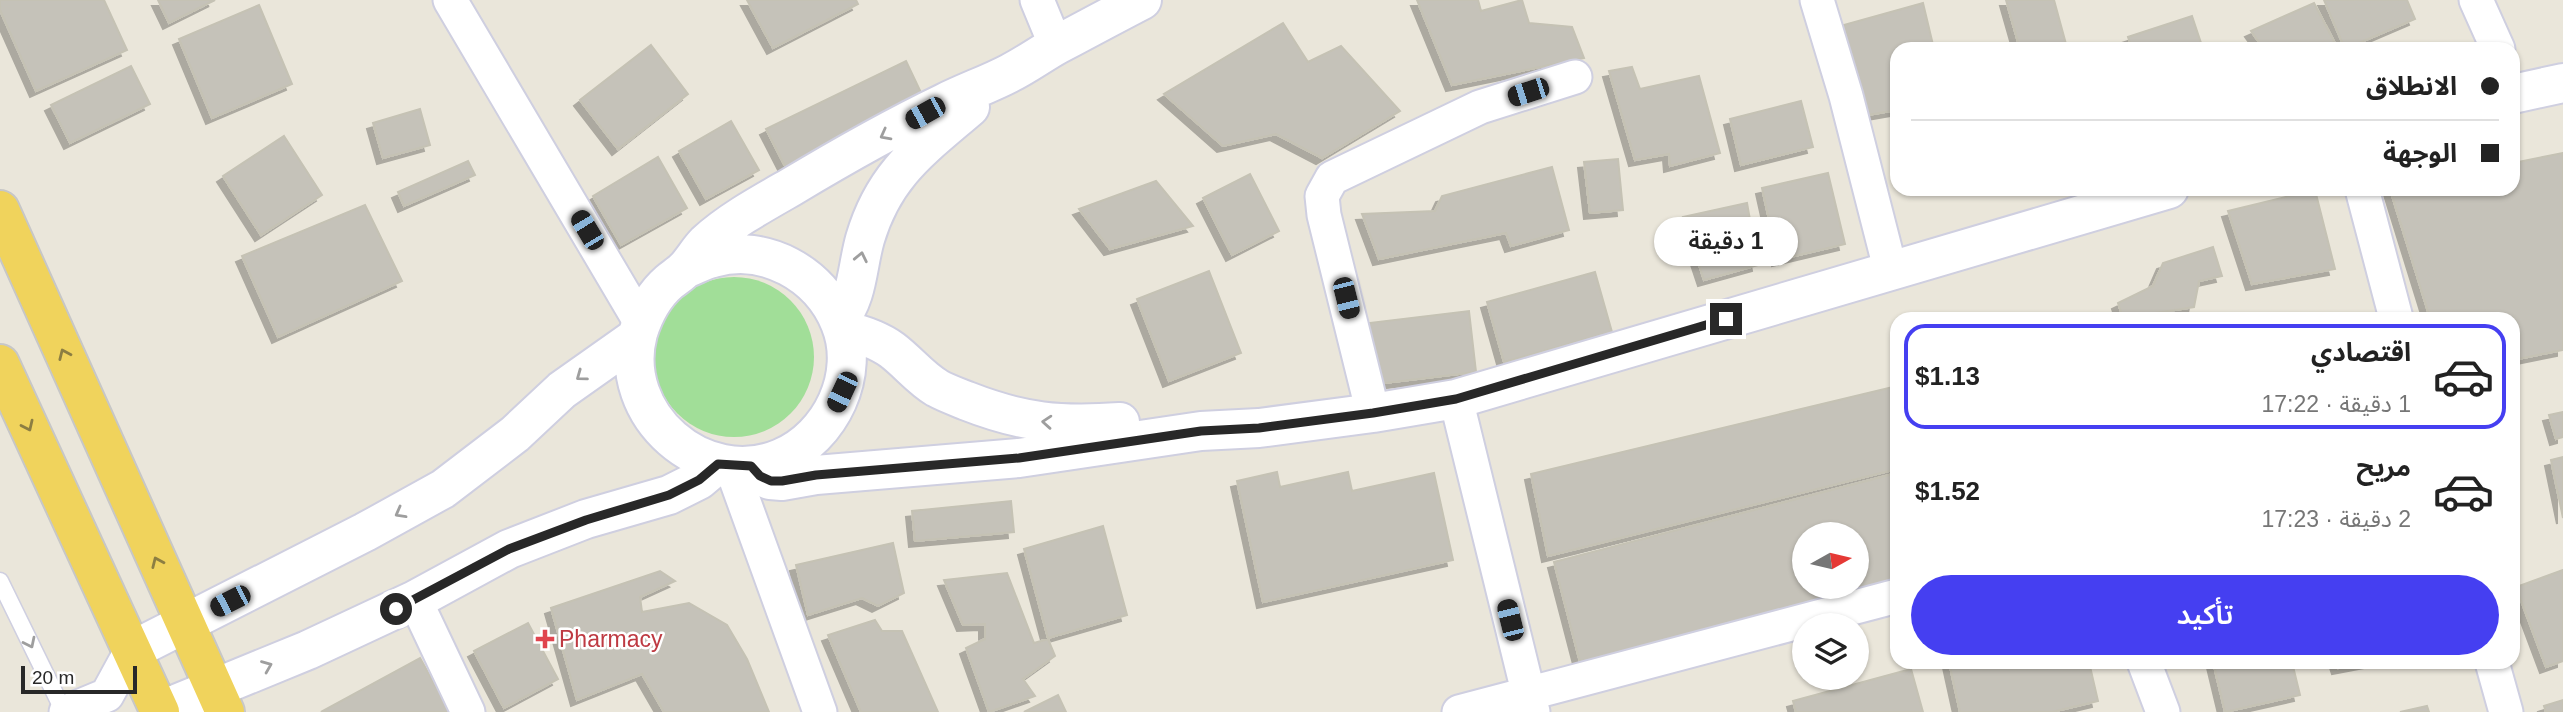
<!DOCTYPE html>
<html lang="ar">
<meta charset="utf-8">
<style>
:root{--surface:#fff;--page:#f2f2f2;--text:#222;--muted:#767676;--line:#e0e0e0;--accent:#453ff1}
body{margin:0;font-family:Helvetica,"Noto Sans Arabic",sans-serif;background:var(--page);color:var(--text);direction:rtl;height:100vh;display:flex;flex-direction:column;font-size:26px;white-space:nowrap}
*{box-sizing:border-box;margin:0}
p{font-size:23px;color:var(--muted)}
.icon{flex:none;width:38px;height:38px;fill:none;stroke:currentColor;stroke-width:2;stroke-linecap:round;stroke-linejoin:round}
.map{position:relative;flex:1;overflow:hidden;direction:ltr}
.side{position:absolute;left:1890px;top:312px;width:630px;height:357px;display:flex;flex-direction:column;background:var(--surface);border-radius:21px;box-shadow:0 2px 5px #0004;direction:rtl}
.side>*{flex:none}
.hud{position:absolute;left:1890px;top:42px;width:630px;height:154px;border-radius:21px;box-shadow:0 2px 5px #0004;direction:rtl;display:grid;align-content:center;height:154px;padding:0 21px;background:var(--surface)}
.needle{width:46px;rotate:82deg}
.buttons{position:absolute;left:1792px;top:522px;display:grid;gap:14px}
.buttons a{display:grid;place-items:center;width:77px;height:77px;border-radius:50%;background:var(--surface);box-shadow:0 2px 5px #0004;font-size:35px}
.scale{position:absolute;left:21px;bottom:18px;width:116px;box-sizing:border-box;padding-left:7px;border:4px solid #282828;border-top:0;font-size:19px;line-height:24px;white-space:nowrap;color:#282828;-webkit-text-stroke:5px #fff;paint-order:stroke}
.end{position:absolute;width:32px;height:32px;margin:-16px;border:9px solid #282828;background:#fff;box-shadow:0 0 0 4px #fff}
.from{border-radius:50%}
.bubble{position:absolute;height:49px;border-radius:24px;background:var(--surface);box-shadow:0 2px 5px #0004;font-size:23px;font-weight:600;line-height:49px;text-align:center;direction:rtl}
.car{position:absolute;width:21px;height:42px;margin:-21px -10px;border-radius:9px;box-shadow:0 0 5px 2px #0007;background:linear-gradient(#222 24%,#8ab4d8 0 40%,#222 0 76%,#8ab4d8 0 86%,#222 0)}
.hud b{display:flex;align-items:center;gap:24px;height:66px;font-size:26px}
.hud b+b{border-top:2px solid var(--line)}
.hud i{width:18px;height:18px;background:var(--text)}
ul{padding:12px 0 0;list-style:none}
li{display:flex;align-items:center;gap:21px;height:105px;margin:0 14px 10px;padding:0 7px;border:4px solid transparent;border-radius:21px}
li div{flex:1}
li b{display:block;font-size:26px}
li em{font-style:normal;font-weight:600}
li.current{border-color:var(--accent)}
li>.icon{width:63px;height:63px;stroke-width:1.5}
.action{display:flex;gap:14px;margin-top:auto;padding:14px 21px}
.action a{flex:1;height:80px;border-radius:42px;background:var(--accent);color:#fff;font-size:28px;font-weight:600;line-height:80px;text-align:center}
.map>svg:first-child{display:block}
.green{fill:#a1de98}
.building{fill:#c5c2b9;stroke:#c5c2b4;stroke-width:2;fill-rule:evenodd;filter:url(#shadow)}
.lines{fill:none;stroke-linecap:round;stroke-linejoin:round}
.service-casing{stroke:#cfcfe0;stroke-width:19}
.minor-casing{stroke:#cfcfe0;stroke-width:37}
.secondary-casing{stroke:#cfcfe0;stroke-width:42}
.trunk-casing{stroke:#c7c7c7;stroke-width:42}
.service{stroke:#fff;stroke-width:16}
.minor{stroke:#fff;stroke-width:33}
.secondary{stroke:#fff;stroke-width:38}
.trunk{stroke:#f0d35c;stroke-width:38}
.oneway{stroke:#9e9e9e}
.oneway2{stroke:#8c7e42}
.route{stroke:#282828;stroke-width:9}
.health-dot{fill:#e0444e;stroke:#fff;stroke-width:2.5}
.labels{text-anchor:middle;stroke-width:5;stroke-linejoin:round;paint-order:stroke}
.health-label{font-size:23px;fill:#be3a42;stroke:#fff;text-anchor:start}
</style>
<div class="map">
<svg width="2563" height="712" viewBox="0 0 2563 712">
<defs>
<filter id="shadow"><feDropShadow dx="-6" dy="6" stdDeviation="0" flood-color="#0004"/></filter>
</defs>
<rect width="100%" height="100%" fill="#eae6da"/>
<path class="green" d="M654 357a80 80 0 1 1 160 0a80 80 0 1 1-160 0Z"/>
<path class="building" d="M0 0H104L127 50 36 91 0 10Z
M158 0H215L169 23Z
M747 0H856L858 4 773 48Z
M1417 0H1478L1481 11 1522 0 1529 23 1572 27 1584 58 1452 85Z
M2006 0H2054L2066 44 2046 49H2020Z
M2324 0H2407L2415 19 2345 49Z
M1923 3 1934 49H1897V110L1856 117 1844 25Z
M2314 3 2338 49H2264L2251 31Z
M259 5 292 84 212 118 179 39Z
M2192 16 2203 49H2132L2128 37Z
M1283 23 1308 62 1341 46 1400 111 1322 158 1276 134 1223 146 1164 94Z
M651 45 688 94 618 149 580 100Z
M906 61 925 101 786 168 766 129Z
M131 66 150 104 70 143 51 105Z
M1632 67 1640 89 1699 76 1720 153 1670 166 1669 154 1635 160 1609 71Z
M1801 101 1813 147 1741 165 1730 119Z
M420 109 430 145 383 158 373 123Z
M731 121 759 170 706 199 679 151Z
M284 136 322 195 261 235 223 176Z
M2563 153V350L2513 360V318H2430L2390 189H2513V163Z
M658 157 687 208 621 245 593 196Z
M1618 159 1623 210 1590 213 1584 162Z
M468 161 475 175 404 206 398 192Z
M1552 167 1569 230 1511 246 1506 233 1379 259 1362 214 1435 211 1442 196Z
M1828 173 1845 244 1778 260 1762 188Z
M1250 174 1279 231 1232 255 1203 198Z
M1156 181 1193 226 1110 249 1079 209Z
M2315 190 2335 269 2252 284 2228 211Z
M1747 203 1758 265 1704 280 1683 217Z
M365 205 402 281 278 337 242 256Z
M2213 247 2222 276 2199 281 2194 307 2123 318 2118 303 2153 286 2163 263Z
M1209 271 1241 353 1169 381 1137 299Z
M1595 272 1612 332 1504 362 1487 302Z
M1469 311 1476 372 1377 384 1369 323Z
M1897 386V469L1548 556 1531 474Z
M2563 412V437L2556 439 2549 415Z
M2563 457V518L2551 460Z
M1277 472 1280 487 1348 472 1352 491 1434 473 1453 560 1263 602 1237 481Z
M1897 473V580L1580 662 1554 562ZM1804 534H1857V586H1804Z
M1011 501 1014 532 915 541 912 511Z
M1103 526 1127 615 1048 638 1024 549Z
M893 543 904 593 878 606 862 598 808 615 796 565Z
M2563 570V661L2546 667 2516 587Z
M660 571 675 581 640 597 642 612 689 603 727 625 747 659 769 712H664L642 674 577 700 551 608Z
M1007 573 1034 643 1048 639 1055 656 1023 679 1035 696 989 712 966 648 985 639V624L963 625 944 580Z
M875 620 882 631H902L938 712H861L828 635Z
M528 623 558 679 504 708 474 651Z
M420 658 450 712H321Z
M1949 662H2089L2098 701 2052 712H1960Z
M2213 662H2292L2300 695 2225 712Z
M2336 662H2370L2338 668Z
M1911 669 1923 712H1796L1793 701Z
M1058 695 1066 712H1024Z
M2563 700V712H2546L2544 706Z
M2427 706 2429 712H2400Z"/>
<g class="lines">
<defs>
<path id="service" d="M0 581 64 712"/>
<path id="minor" d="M450 0 641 323
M1037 0 1056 46
M1817 0 1846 96 1891 272
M2476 0 2498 49
M2362 189 2396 318
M1456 399 1533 712
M1373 413 1324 215 1322 196 1332 178 1480 107 1575 77
M731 466 820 712
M415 600 468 712
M2144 662 2163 712
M2492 662 2506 712
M66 712 107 695 131 651
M1459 712 1897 596"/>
<path id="secondary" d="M2513 94 2563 83
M685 269C694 266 703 260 713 258 765 243 820 274 840 323 861 374 831 437 781 458 703 491 616 415 638 333 644 314 654 295 669 282 675 277 682 273 687 267 694 259 699 250 706 243 730 221 763 203 791 187 841 157 892 128 944 103 966 92 989 84 1010 73 1026 65 1041 54 1057 45 1085 30 1113 15 1142 0
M839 320C858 297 857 267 865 239 884 174 921 149 970 107
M843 330C860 334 877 339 892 350 908 362 920 378 937 388 946 393 957 397 967 401 1023 423 1060 426 1120 422
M751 466 760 476 770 480 782 481 816 475 1019 458 1201 431 1259 428 1373 413 1456 399 2169 189
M131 651 365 532 443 489 515 434 562 390 637 337
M159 711 308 650 415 600 509 549 586 519 669 495 699 480 718 464"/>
<path id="trunk" d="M0 210 225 712
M0 364 160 712"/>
</defs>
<use href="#service" class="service-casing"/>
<use href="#minor" class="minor-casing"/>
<use href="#secondary" class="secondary-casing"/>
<use href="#trunk" class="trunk-casing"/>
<use href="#service" class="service"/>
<use href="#minor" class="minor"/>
<use href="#secondary" class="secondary"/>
<use href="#trunk" class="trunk"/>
</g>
<defs><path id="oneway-chevron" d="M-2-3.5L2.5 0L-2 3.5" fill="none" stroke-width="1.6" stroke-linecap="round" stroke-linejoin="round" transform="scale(1.75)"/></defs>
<g class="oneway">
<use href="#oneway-chevron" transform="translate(885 135) rotate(152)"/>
<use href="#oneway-chevron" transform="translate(861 257) rotate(-78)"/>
<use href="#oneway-chevron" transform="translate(581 376) rotate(144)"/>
<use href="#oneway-chevron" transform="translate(1047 422) rotate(-176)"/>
<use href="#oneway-chevron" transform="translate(400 513) rotate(151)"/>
<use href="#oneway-chevron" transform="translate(30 643) rotate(64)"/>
<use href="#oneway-chevron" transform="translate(267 666) rotate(-22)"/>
</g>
<g class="oneway2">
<use href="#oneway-chevron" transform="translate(64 354) rotate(-114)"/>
<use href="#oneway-chevron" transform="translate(28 426) rotate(65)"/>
<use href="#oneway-chevron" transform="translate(157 562) rotate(-114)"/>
</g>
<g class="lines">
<path class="route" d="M396 609 509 549 586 520 669 495 699 480 718 464 751 466 760 476 771 481H782L816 475 1019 458 1201 431 1259 428 1373 413 1456 399 1726 319"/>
</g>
<path class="health-dot" d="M541.5 628.5h7v7h7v7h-7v7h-7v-7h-7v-7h7z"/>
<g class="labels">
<g class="health-label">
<text x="559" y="647">Pharmacy</text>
</g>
</g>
</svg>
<div class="buttons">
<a><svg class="needle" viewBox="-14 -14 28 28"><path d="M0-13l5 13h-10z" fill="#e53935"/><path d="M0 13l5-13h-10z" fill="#767676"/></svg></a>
<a><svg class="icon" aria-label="layers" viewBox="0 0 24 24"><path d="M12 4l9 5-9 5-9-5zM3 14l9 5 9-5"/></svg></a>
</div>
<div class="scale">20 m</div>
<i class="end from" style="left:396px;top:609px"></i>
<i class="end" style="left:1726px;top:319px"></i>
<div class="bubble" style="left:1654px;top:217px;width:144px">1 دقيقة</div>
<i class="car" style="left:1528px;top:92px;rotate:252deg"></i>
<i class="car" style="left:925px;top:113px;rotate:241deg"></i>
<i class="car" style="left:587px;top:230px;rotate:329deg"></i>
<i class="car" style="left:1346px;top:298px;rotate:166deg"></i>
<i class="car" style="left:842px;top:392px;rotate:205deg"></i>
<i class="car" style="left:230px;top:601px;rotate:243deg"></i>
<i class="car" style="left:1510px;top:620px;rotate:346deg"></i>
<div class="hud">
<b><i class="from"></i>الانطلاق</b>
<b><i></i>الوجهة</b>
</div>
<section class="side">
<ul>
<li class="current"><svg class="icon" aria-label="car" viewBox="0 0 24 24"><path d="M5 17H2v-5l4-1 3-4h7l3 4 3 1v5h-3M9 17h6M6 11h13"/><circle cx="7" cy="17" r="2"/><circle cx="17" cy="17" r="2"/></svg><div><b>اقتصادي</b><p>1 دقيقة · 17:22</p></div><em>$1.13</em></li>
<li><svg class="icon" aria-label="car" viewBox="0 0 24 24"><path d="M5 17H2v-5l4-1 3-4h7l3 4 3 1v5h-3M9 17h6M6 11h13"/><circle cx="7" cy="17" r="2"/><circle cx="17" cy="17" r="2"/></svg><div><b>مريح</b><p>2 دقيقة · 17:23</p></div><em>$1.52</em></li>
</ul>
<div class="action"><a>تأكيد</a></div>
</section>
</div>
